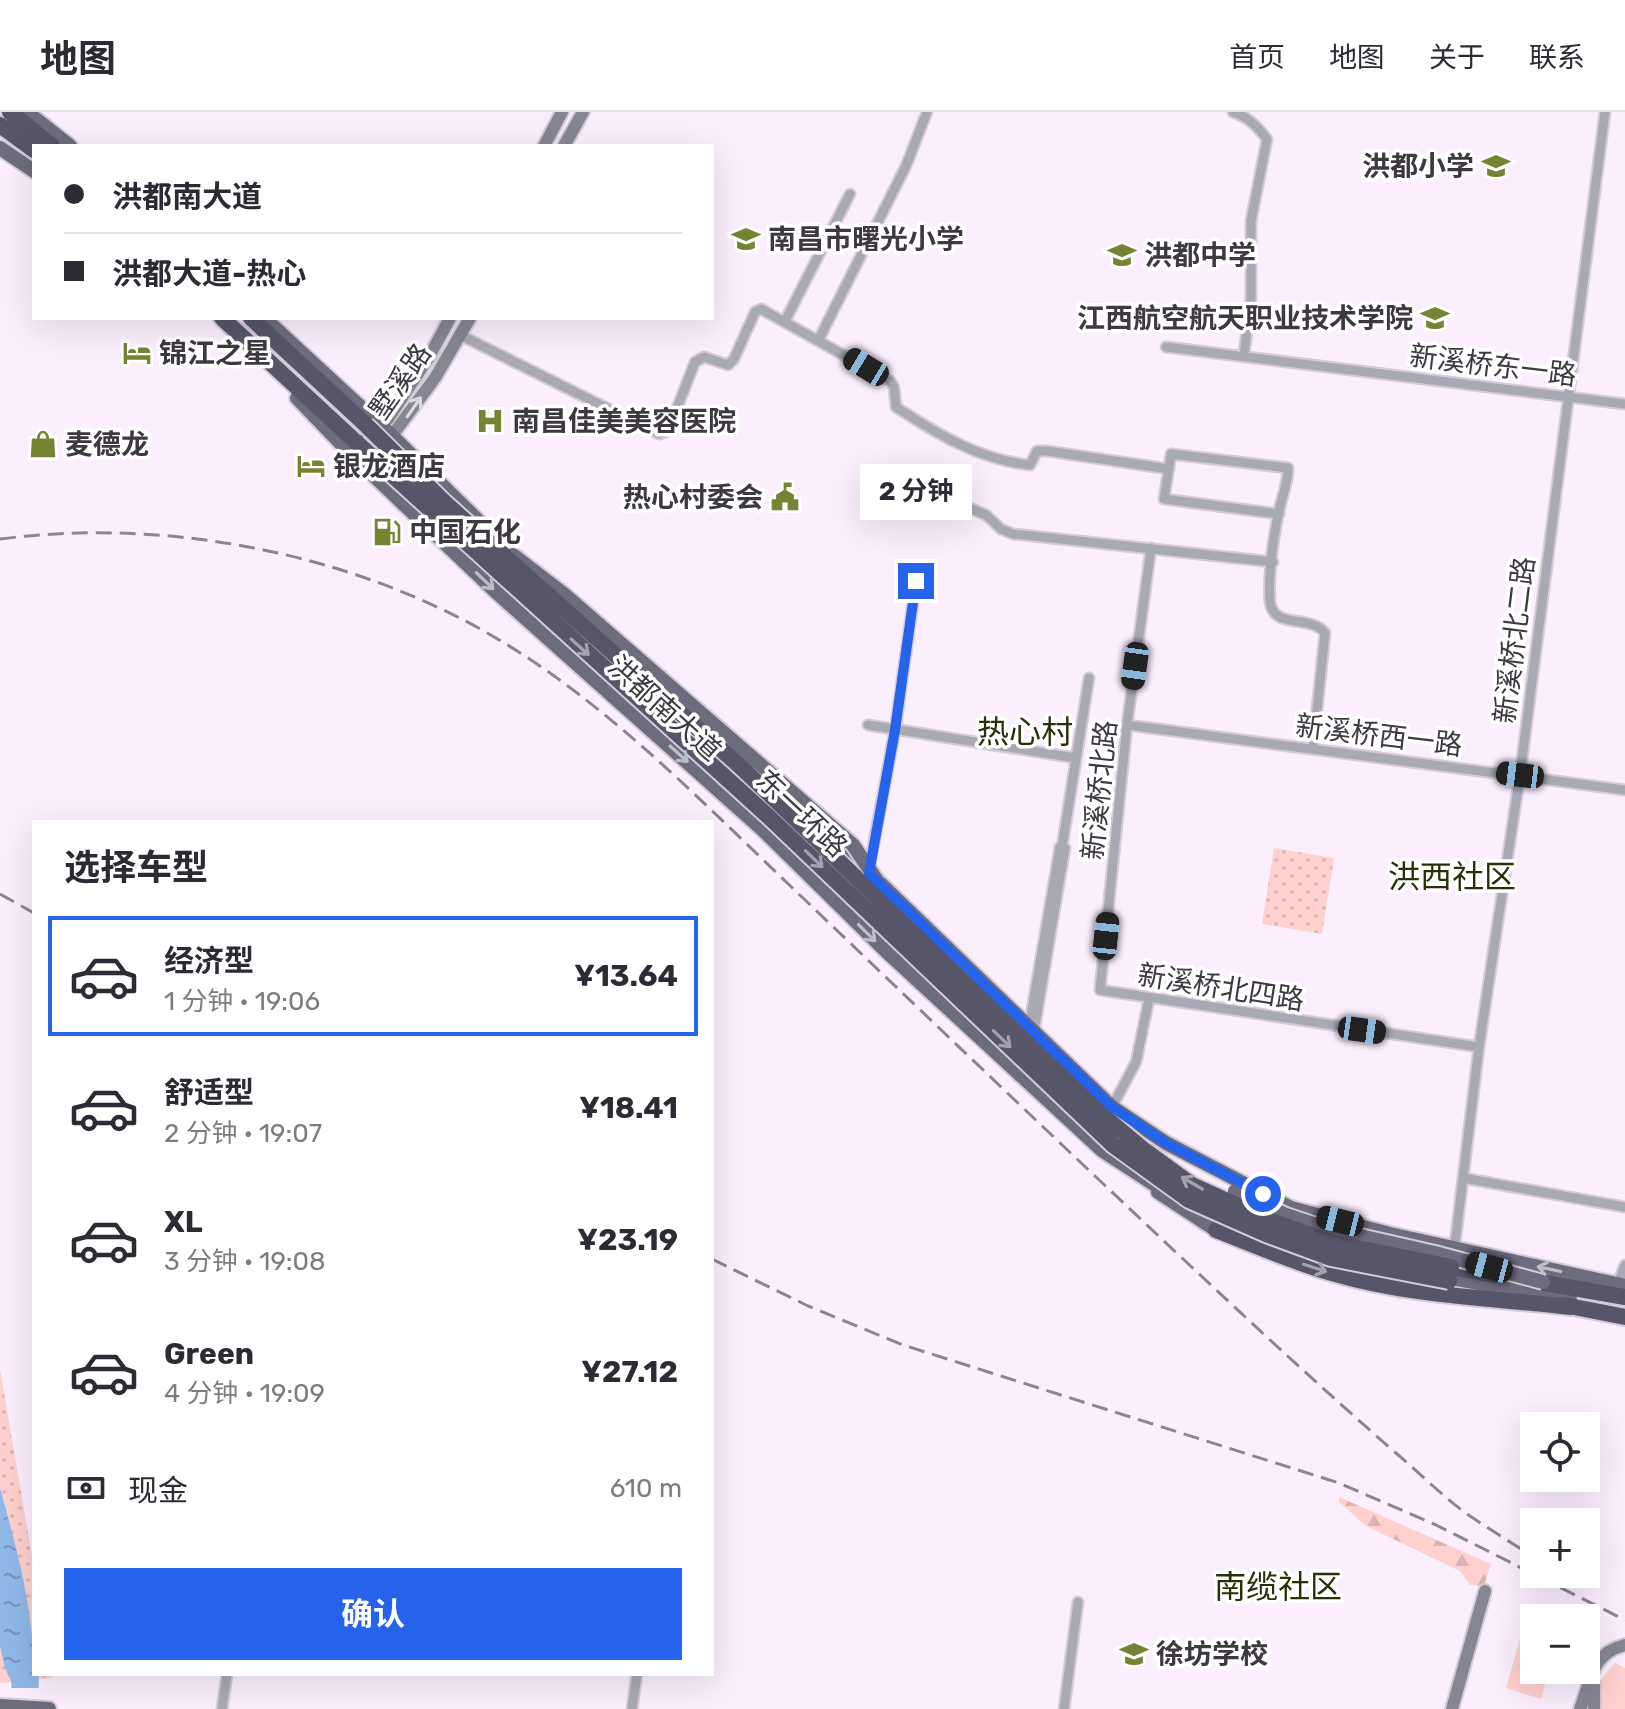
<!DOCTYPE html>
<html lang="zh">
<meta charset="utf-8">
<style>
:root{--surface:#fff;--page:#f2f2f3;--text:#2b2b33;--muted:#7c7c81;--line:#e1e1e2;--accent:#2563eb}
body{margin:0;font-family:Rubik,"Noto Sans SC",sans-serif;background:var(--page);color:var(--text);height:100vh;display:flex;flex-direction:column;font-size:30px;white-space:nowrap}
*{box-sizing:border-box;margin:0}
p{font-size:26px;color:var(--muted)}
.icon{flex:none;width:44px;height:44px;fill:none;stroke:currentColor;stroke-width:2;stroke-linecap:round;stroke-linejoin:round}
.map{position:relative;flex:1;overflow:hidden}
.side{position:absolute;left:32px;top:708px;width:682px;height:856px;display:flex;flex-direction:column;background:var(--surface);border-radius:0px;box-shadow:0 8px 32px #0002}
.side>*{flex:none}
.guide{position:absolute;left:32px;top:32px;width:682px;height:176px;border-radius:0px;box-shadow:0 8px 32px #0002;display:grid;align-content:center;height:176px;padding:0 32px;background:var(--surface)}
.buttons{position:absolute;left:1520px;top:1300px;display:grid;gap:16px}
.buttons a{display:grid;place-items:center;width:80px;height:80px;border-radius:0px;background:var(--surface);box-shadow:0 8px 32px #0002;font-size:40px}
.end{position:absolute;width:36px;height:36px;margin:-18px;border:10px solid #2563eb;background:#fff;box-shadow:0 0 0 4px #fff}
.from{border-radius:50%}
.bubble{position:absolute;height:56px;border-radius:0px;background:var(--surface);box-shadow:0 8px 32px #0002;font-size:26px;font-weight:700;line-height:56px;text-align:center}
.car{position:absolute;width:24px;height:48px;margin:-24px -12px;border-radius:10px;box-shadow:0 0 6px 2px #0007;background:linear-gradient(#222 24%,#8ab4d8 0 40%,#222 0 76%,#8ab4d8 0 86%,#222 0)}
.guide b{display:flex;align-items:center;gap:28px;height:76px;font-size:30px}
.guide b+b{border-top:2px solid var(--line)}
.guide i{width:20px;height:20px;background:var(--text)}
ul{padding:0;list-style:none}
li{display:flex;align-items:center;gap:24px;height:120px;margin:0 16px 12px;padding:0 16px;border:4px solid transparent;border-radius:0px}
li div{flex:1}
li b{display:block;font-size:30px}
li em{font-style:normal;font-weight:700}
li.current{border-color:var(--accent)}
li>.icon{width:72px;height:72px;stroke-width:1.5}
h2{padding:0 32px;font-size:36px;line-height:96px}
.pay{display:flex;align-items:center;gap:20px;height:88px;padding:0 32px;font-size:30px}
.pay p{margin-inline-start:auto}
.primary-button{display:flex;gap:16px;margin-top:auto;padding:16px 32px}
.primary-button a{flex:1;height:92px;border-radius:0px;background:var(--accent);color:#fff;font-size:32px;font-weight:700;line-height:92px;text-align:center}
header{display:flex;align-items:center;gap:48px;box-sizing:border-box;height:112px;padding:0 40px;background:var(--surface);border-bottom:2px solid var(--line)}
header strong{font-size:38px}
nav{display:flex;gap:44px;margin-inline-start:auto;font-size:28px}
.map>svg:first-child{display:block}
.green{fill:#fed0ce}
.forest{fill:url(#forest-firs)}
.park{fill:url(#park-dots)}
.water{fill:url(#water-ripples)}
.pier{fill:#fbeffe}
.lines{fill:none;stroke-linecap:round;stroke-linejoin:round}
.street-casing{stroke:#d5cad8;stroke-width:13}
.secondary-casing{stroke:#d5cad8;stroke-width:16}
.primary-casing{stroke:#d5cad8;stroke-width:18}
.highway-casing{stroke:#d5cad8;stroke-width:20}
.street{stroke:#a9a9b3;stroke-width:9}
.secondary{stroke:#868693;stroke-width:12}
.primary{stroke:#6c6c7d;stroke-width:14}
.highway{stroke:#575669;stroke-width:16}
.rail{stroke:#8d848f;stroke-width:3;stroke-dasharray:16 8;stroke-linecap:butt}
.primary-bridge-casing{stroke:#d5cad8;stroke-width:18;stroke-linecap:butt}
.highway-bridge-casing{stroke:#d5cad8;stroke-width:20;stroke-linecap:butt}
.primary-bridge{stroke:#6c6c7d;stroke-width:14}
.highway-bridge{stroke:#575669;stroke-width:16}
.oneway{stroke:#dbdbdf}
.oneway2{stroke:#bdbdc4}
.oneway3{stroke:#a3a2ac}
.route{stroke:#2563eb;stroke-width:10}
.labels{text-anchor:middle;stroke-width:7;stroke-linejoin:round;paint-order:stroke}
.poi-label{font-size:28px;font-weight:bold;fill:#3e3840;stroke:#fff;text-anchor:start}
.street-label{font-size:28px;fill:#3e3840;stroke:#fff}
.quarter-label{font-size:32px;fill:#293007;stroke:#fff}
</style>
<header>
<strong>地图</strong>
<nav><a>首页</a><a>地图</a><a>关于</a><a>联系</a></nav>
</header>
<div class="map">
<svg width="1625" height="1597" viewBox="0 0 1625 1597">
<defs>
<pattern id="forest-firs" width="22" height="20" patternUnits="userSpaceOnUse" patternTransform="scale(2)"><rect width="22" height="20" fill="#fed0ce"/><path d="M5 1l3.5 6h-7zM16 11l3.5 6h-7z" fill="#dbb3b2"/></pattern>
<pattern id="park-dots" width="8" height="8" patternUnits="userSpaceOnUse" patternTransform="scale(2)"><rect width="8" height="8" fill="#fed0ce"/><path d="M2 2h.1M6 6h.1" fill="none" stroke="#dbb3b2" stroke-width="1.8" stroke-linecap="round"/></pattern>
<pattern id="water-ripples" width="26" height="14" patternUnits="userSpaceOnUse" patternTransform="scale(2)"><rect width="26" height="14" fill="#90b8e9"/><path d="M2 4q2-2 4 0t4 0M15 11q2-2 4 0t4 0" fill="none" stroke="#7797be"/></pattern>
</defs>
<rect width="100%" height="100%" fill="#fbeffe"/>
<path class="green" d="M1520 1527 1534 1531V1558H1549L1541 1587 1506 1576Z
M1615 1551 1625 1556V1597H1600L1598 1571Z"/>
<path class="forest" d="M1339 1385 1491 1452 1484 1474 1470 1473 1460 1459 1366 1414 1339 1390Z"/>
<path class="park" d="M1274 736 1334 746 1322 822 1262 812Z
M0 1257 34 1456V1562H52V1566L0 1571Z"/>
<path class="water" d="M0 1376C17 1438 34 1498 34 1562H39L38 1597H14L11 1569 5 1556 0 1535Z"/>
<path class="pier" d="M8 1576H43L42 1597H10Z"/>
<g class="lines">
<defs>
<path id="street" d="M1233 0C1248 5 1257 14 1267 27L1251 109V187L1244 243
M785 209 850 82
M460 223 659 322 668 319 695 250 704 245 728 253 734 247 755 200 761 197 890 269 894 275 896 295C937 322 980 348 1030 353L1037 339H1047L1169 357
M818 229 906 54 927 0
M1166 235 1625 292
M958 391 986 403 1001 417 1013 422 1273 450
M1279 402 1164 387 1171 342 1288 356C1288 368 1285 376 1282 387 1274 417 1268 460 1270 490 1274 518 1310 502 1325 521L1313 636
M1151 436 1127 613 1100 878 1479 935
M868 613 1076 646
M1127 613 1625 678
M1062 735 1089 566
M869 757 895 618 916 469
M1029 915 1060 735 1065 736 1034 919
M1112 995 1136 950 1149 887
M1463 1066 1625 1095
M1454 1140 1479 935 1520 663 1605 0
M1618 1172 1625 1153
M222 1597 227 1562
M632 1597 637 1562
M1064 1597 1078 1490"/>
<path id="secondary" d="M544 34 562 0
M564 34 583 0
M388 329 435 266 470 206
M354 338 388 307 429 245 450 206
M1594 1573V1597
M1452 1597 1485 1479
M1580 1597C1591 1569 1591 1541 1625 1533"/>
<path id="primary" d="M27 0 70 34
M0 36 34 59
M264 206 392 324 501 431
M297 286 350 341 495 479 762 717 886 839 1103 1039 1169 1082
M767 669 880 771 1112 995 1166 1031 1291 1096 1390 1122 1625 1174
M1158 1080 1216 1118
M1441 1164 1570 1188
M0 1594 49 1597"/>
<path id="highway" d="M10 0 52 34
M0 13 34 38
M222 206 357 331
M251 206 366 313
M1216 1118C1255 1133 1292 1150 1332 1161 1409 1184 1492 1186 1571 1195
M1451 1155 1497 1163
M1528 1168 1625 1185
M1564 1193 1625 1205"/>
</defs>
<use href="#street" class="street-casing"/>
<use href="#secondary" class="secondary-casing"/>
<use href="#primary" class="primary-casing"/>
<use href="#highway" class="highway-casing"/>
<use href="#street" class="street"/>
<use href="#secondary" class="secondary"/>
<use href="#primary" class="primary"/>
<use href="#highway" class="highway"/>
<path class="rail" d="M0 427C170 405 359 442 506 532 617 600 709 697 803 786 939 916 1075 1046 1213 1175 1273 1231 1334 1287 1397 1342 1421 1362 1444 1386 1470 1404 1491 1418 1513 1432 1534 1445
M0 782 34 801
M712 1147 808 1194 903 1233 1339 1371 1436 1413 1625 1508"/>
<defs>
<path id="primary-bridge" d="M513 443 565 483 853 733 878 770
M1235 1079 1286 1103 1325 1116 1435 1141 1543 1170"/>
<path id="highway-bridge" d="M366 313 445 391 743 657 1106 1006 1144 1038 1192 1073 1269 1108 1333 1131 1451 1155
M357 331 768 704 1113 1033 1189 1088 1266 1122 1331 1146 1449 1169"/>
</defs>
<use href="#primary-bridge" class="primary-bridge-casing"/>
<use href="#highway-bridge" class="highway-bridge-casing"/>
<use href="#primary-bridge" class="primary-bridge"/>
<use href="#highway-bridge" class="highway-bridge"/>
</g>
<defs><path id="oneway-shaft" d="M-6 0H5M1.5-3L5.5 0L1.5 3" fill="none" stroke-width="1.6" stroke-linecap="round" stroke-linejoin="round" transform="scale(2)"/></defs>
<use class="oneway" href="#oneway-shaft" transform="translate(414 295) rotate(-55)"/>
<g class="oneway2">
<use href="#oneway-shaft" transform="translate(485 469) rotate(44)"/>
<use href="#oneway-shaft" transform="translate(679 642) rotate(42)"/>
<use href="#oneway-shaft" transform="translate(867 821) rotate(45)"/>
<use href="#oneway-shaft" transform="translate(1549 1157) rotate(-168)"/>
</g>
<g class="oneway3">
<use href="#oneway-shaft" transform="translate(580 535) rotate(42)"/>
<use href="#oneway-shaft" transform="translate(814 747) rotate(44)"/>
<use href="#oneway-shaft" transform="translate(1002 927) rotate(44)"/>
<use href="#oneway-shaft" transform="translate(1192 1071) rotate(-150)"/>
<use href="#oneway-shaft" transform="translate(1315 1156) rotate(18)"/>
</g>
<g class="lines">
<path class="route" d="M916 469 895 618 869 761 1112 995 1166 1031 1263 1082"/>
</g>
<defs>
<symbol id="school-bare" viewBox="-9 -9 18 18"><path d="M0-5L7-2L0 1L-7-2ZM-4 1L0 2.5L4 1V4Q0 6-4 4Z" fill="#758332" stroke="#fff" stroke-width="2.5" paint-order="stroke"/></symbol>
<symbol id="hotel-bare" viewBox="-9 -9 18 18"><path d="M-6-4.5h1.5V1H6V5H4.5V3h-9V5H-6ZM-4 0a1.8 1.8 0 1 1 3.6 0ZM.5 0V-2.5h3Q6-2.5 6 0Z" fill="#758332" stroke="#fff" stroke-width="2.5" paint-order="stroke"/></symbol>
<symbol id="hospital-bare" viewBox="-9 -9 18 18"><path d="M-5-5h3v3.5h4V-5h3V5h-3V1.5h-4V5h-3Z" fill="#758332" stroke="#fff" stroke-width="2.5" paint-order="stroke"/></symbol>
<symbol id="shop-bare" viewBox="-9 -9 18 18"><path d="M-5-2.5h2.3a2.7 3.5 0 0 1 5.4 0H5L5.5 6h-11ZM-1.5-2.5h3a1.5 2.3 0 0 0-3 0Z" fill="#758332" stroke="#fff" stroke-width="2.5" paint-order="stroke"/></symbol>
<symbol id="civic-bare" viewBox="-9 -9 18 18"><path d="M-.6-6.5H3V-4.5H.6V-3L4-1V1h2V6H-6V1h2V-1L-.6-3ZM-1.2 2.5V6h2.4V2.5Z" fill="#758332" stroke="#fff" stroke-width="2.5" paint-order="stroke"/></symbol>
<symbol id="fuel-bare" viewBox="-9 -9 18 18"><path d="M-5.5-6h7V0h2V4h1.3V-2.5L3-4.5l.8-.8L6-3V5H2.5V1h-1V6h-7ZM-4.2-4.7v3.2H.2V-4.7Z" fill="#758332" stroke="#fff" stroke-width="2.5" paint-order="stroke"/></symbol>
</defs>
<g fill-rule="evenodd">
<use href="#school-bare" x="1476" y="34" width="40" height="40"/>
<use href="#school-bare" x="726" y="107" width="40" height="40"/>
<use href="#school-bare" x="1102" y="123" width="40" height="40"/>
<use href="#school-bare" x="1415" y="186" width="40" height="40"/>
<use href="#hotel-bare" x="117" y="221" width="40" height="40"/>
<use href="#hospital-bare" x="470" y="289" width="40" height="40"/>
<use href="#shop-bare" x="23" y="312" width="40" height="40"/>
<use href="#hotel-bare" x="291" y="334" width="40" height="40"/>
<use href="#civic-bare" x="765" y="365" width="40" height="40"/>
<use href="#fuel-bare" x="367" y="400" width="40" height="40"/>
<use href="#school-bare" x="1114" y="1522" width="40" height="40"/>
</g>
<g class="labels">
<g class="poi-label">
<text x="1474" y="64" text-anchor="end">洪都小学</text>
<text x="768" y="137">南昌市曙光小学</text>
<text x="1144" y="153">洪都中学</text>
<text x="1413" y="216" text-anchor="end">江西航空航天职业技术学院</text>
<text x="159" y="251">锦江之星</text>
<text x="512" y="319">南昌佳美美容医院</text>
<text x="65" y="342">麦德龙</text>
<text x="333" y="364">银龙酒店</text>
<text x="763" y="395" text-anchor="end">热心村委会</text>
<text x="409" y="430">中国石化</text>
<text x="1156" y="1552">徐坊学校</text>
</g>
<g class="street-label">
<text transform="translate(1493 253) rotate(7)" y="10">新溪桥东一路</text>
<text transform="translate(400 269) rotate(-55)" y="10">墅溪路</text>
<text transform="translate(1514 528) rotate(-83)" y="10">新溪桥北二路</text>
<text transform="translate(665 596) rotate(42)" y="10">洪都南大道</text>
<text transform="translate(1379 623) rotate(7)" y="10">新溪桥西一路</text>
<text transform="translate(1099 678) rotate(-84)" y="10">新溪桥北路</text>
<text transform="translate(802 701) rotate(43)" y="10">东一环路</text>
<text transform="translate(1221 875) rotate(9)" y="10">新溪桥北四路</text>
</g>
<g class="quarter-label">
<text x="1025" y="631">热心村</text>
<text x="1452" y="776">洪西社区</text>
<text x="1278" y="1486">南缆社区</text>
</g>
</g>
</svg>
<div class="buttons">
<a><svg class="icon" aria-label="locate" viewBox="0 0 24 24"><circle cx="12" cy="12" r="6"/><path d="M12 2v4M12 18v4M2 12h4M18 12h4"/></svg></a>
<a>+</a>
<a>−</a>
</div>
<i class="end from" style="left:1263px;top:1082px"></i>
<i class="end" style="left:916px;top:469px"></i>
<div class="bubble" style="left:860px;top:352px;width:112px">2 分钟</div>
<i class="car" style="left:866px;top:255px;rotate:301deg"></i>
<i class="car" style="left:1135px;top:554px;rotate:188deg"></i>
<i class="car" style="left:1520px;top:663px;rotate:277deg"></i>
<i class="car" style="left:1106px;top:824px;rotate:6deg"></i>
<i class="car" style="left:1362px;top:918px;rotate:98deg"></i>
<i class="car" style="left:1340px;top:1109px;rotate:284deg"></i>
<i class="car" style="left:1489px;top:1155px;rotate:285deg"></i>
<div class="guide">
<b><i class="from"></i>洪都南大道</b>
<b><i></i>洪都大道-热心</b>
</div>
<section class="side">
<h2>选择车型</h2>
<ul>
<li class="current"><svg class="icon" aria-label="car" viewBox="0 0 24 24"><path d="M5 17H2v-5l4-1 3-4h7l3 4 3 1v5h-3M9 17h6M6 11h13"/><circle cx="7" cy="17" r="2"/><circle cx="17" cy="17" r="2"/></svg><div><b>经济型</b><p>1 分钟 · 19:06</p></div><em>¥13.64</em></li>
<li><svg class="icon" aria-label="car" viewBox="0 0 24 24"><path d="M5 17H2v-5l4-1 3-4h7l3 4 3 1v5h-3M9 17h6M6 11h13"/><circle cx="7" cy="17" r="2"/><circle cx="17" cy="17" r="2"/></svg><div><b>舒适型</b><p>2 分钟 · 19:07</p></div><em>¥18.41</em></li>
<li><svg class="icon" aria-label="car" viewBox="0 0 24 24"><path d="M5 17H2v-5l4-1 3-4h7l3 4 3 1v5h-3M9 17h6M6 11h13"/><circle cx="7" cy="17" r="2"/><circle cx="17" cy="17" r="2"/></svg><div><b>XL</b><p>3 分钟 · 19:08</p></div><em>¥23.19</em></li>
<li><svg class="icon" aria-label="car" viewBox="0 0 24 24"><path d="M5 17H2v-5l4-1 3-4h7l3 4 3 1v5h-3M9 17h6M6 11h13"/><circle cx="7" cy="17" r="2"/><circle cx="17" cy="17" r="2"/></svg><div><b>Green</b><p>4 分钟 · 19:09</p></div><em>¥27.12</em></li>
</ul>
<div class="pay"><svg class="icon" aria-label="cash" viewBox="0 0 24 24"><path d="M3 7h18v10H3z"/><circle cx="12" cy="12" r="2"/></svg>现金<p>610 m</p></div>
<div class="primary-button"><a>确认</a></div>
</section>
</div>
